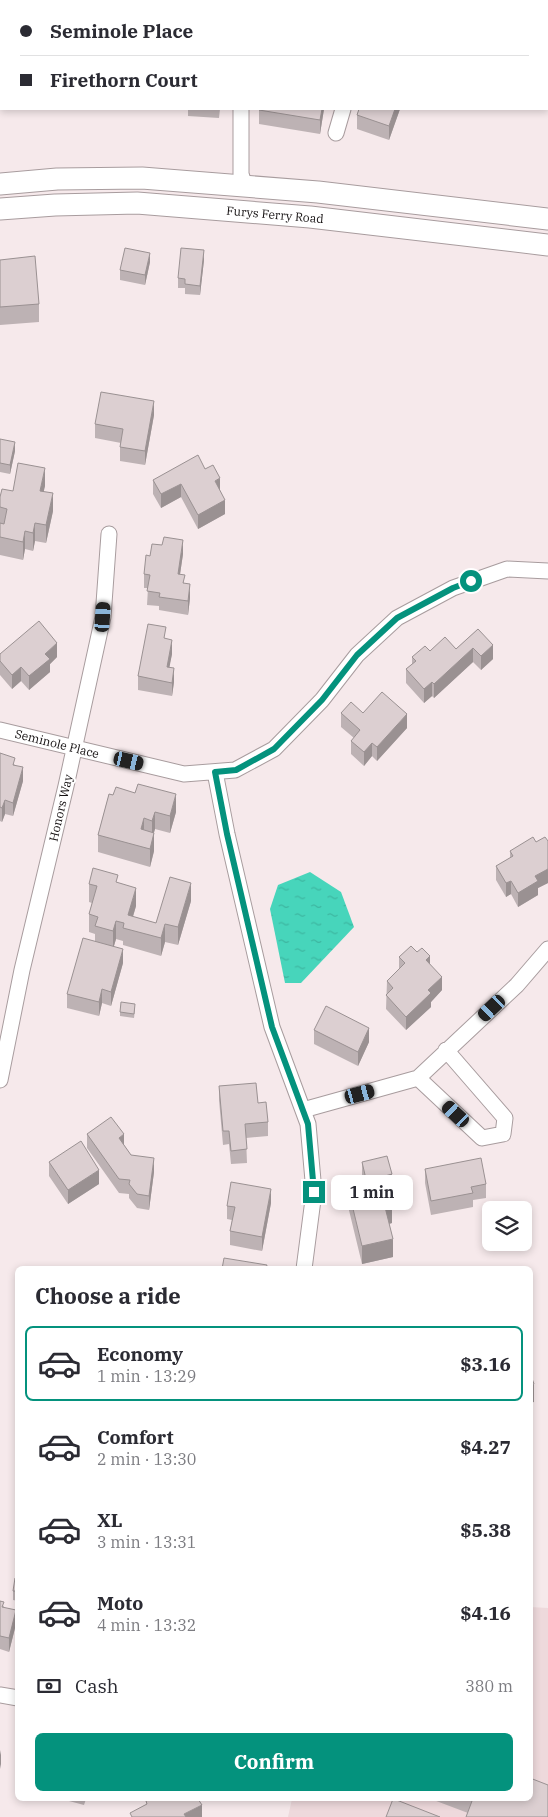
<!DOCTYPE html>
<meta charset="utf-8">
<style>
:root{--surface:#fff;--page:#f2f2f3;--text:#2b2b33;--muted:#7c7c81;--line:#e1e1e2;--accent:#04927d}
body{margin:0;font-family:"IBM Plex Serif",serif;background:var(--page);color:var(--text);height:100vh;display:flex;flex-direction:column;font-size:19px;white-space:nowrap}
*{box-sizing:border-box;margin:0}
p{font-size:16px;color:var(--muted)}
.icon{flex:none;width:28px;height:28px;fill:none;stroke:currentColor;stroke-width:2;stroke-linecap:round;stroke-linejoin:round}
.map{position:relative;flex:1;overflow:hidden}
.panel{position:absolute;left:15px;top:1266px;width:518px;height:535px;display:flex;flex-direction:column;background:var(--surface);border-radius:8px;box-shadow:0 2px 8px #0003}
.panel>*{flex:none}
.banner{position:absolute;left:0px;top:0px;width:549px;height:110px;box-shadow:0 2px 8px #0003;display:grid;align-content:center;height:110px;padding:0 20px;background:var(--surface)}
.buttons{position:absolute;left:482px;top:1201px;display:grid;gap:10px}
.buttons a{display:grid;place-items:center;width:50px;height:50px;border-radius:8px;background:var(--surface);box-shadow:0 2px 8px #0003;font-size:25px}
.end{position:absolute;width:22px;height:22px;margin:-11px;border:6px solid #04927d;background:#fff;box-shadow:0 0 0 2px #fff}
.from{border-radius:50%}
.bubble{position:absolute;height:35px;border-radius:8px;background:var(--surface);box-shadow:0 2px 8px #0003;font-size:16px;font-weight:700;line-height:35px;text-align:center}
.car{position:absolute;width:15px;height:30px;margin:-15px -8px;border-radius:6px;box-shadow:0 0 4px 1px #0007;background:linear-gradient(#222 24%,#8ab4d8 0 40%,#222 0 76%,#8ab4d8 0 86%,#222 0)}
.banner b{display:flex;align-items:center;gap:18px;height:48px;font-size:19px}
.banner b+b{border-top:1px solid var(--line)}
.banner i{width:12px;height:12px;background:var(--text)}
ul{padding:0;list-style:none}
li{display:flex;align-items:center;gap:15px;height:75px;margin:0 10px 8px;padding:0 10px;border:2px solid transparent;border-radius:8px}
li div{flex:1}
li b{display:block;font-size:19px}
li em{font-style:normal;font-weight:700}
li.active{border-color:var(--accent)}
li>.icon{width:45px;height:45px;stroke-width:1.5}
h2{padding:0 20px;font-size:22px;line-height:60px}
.pay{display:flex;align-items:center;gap:12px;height:55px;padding:0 20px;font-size:19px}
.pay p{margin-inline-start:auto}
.primary-button{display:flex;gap:10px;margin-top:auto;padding:10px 20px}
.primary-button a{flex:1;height:58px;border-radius:8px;background:var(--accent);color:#fff;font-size:20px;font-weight:700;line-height:58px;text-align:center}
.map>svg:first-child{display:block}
.built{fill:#eed9dc}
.water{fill:url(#water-ripples)}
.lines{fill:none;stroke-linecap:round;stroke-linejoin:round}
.street-casing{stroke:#a89c9e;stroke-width:17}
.secondary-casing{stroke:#a89c9e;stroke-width:23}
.street{stroke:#fff;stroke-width:15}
.secondary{stroke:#fff;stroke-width:21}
.wall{fill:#bdb2b4}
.shaded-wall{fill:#9a9192}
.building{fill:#dccfd1;stroke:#9a9192}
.route{stroke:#04927d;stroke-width:6}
.labels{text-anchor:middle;stroke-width:4;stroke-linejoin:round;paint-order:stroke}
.street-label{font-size:12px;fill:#161213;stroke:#fff}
</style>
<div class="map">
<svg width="548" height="1817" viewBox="0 0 548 1817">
<defs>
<pattern id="water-ripples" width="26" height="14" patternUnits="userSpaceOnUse" patternTransform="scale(1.25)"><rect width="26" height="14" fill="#47d5bb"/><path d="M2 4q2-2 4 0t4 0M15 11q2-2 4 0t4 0" fill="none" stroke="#3db6a0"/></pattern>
</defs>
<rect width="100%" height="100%" fill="#f6e9eb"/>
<path class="built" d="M530 1607 548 1608V1817H288L292 1799H530Z"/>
<path class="water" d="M310 872 341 892 354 927 301 983H285L270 909 278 885Z"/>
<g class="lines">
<defs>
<path id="street" d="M250 1V0
M373 1V0
M241 109V174L245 186
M336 133 343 109
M0 730 184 774 235 770 274 749 322 700 357 655 397 618 453 588 507 569 548 571
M215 772 227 834 272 1027 308 1124 314 1192 304 1269
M418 1078 482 1138 503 1134 505 1118 446 1050
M0 1080 22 970 66 786 103 617 109 534
M303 1110 418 1078 517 985 548 949
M0 1695 18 1698"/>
<path id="secondary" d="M0 184 57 179 142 178 318 192 548 219
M0 209 55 205 137 203 310 217 548 245"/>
</defs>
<use href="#street" class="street-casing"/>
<use href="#secondary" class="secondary-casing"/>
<use href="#street" class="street"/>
<use href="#secondary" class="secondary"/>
</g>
<path class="wall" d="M188 109H220L219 118 188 116Z
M259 109H324L320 134 259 124Z
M359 109H400L389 140 357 129V115Z
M0 260 39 304V322L0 325Z
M204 260 200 295 185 294V288H178V278Z
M150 262 145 285 120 280V270Z
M154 415 145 465 120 461V447L121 443 95 438V424Z
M0 439 15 451 10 474 0 472Z
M205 469 220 491 225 514 198 529 181 497 161 508 153 494V480Z
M45 486 43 491 53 511 46 543 35 541 33 551 25 549 23 560 0 555V497L13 491Z
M183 554 180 574 190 598 188 615 159 610V606L147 605 148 588H144V574L150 556Z
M478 629 493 659 481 670 473 662 434 698 432 696 424 703 406 683V669L412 664V657L430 651 456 649Z
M166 639 172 654 169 667 174 682 172 696 138 690V676Z
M0 654 57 657 50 664V672L29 690 21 681 12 689 0 675Z
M341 713H363L407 728 377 761 372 756 364 766 351 754V741L354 738 341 727Z
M0 753 15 765 23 781 13 816 5 814 2 822 0 821Z
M109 794 176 812 170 833 155 829 154 833V851L150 867 98 852V835Z
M548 841V883L538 888V895L518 907 511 894 506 897 496 880V866L510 858V851L536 842Z
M118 883 136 906 133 917 156 923 191 901 178 945 165 942 161 956 123 945V941L116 939 114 946 123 963 111 1006 102 1003 99 1016 67 1008V994L95 941V934L89 932V914L92 903 89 902V884Z
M417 952 430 964 442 990 431 1002V1007L406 1030 386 1009 387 981 399 969V957Z
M135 1009 134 1018 120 1016V1012Z
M314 1030 369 1042 358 1066 314 1044Z
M219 1086 258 1103 268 1122V1136L246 1138 247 1163 231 1164 229 1144 223 1145 219 1100Z
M87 1134 124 1145 131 1155 154 1172 149 1210 137 1208 129 1198V1194L119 1193 87 1148Z
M49 1162 99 1184 68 1204 49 1176Z
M362 1162 392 1192 389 1193 392 1223 389 1224 393 1257 362 1264 347 1202V1184L362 1180Z
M425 1169 486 1184V1198L473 1200V1207L431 1215 425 1183Z
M271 1203 262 1251 230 1245V1231L232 1220 227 1219V1206Z
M18 1579V1601L13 1600V1591Z
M0 1601 16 1624 9 1652 0 1649Z
M69 1799H86L84 1805 69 1801Z
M431 1799H530L468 1813Z"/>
<path class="shaded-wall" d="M322 109H324L320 134V120Z
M395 109H400L389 140V126Z
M204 250V260L200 295V286Z
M150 253V262L145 285V275Z
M154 401V415L145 465V451Z
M15 442V451L10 474V465Z
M45 468V486L40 508V491Z
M220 478V492L215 481Z
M181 484V497L161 508V494Z
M53 493V511L46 543V525Z
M225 500V514L198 529V515Z
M35 523V541L33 551V533Z
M25 531V549L23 560V542Z
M183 540V554L178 588V574Z
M190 584V598L188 615V601Z
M172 640V654L167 680V667Z
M57 643V657L50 664V672L29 690V676L45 654Z
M493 645V659L481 670V656Z
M473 648V662L434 698V684Z
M21 667V681L12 689V675Z
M174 668V682L172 696V683Z
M432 682V696L424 703V689Z
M407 714V728L377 761V747Z
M372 743V756L364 766V752Z
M23 767V781L13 816V803Z
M176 794V812L170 833V816Z
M5 800V814L2 822V808Z
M155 812V829L152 838V821Z
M144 818V836L141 847V829Z
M154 833V851L150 867V849Z
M548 869V883L538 888V895L518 907V893L535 876Z
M511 881V894L506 897V883Z
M191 883V901L178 945V927Z
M136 888V906L129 929 128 915Z
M116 921V939L113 949V931Z
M165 924V942L161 956V938Z
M123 949V963L111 1006V992Z
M430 956V970L426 960Z
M442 977V990L431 1002V1007L406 1030V1017L428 990Z
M102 989V1003L99 1016V1002Z
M369 1028V1042L358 1066V1052Z
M124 1134V1148L119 1138Z
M154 1158V1172L149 1210V1196Z
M99 1170V1184L68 1204V1190Z
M392 1174V1192L385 1194V1176Z
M271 1189V1203L262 1251V1237Z
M392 1205V1223L385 1225V1207Z
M393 1239V1257L362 1264V1246Z
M534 1384V1402L530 1403V1386Z
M16 1610V1624L9 1652V1638Z
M1 1750V1764L0 1769V1755Z
M202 1805V1817H184V1814Z"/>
<path class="building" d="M192 0H224V1H192Z
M270 0H301V1H269Z
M318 0H349V1H317Z
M392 0H420L424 1H392Z
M259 109H322L320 120 259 110Z
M359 109H395L389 126 357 115Z
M125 248 150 253 145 275 120 270Z
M181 248 204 250 200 286 185 284V279L178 278Z
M35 256 39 304 0 307V260Z
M101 392 154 401 145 451 120 447 123 429 95 424Z
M0 439 15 442 10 465 0 463Z
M198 455 205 469 213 465 220 478 215 481 225 500 198 515 181 484 161 494 153 480Z
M18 463 45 468 40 491 53 493 46 525 35 523 33 533 25 531 23 542 0 537V523L4 524 7 509 0 507V497L2 489 13 491Z
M164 537 183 540 178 574 185 575 183 583 190 584 188 601 159 597 160 593 147 591 150 575 144 574 146 555 150 556 152 544 162 545Z
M39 621 57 643 45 654 50 659 29 676 21 667 12 675 0 661V654Z
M148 624 166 627 164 638 172 640 167 667 174 668 172 683 138 676Z
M478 629 493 645 481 656 473 648 434 684 432 682 424 689 406 669 416 661 412 657 425 646 430 651 445 637 456 649Z
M382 692 407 714 377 747 372 743 364 752 351 741 360 730 341 713 351 702 363 713Z
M0 753 15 758 13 765 23 767 13 803 5 800 2 808 0 807Z
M138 784 176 794 170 816 155 812 152 821 144 818 141 829 154 833 150 849 98 835 109 794 113 795 116 787 135 793Z
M533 837 536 842 545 837 548 841V869L535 876 538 881 518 893 511 881 506 883 496 866 513 856 510 851Z
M93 868 118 875 116 882 136 888 128 915 156 923 170 877 191 883 178 927 165 924 161 938 123 928 124 923 116 921 113 931 95 926 98 917 89 914 97 886 89 884Z
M83 938 123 949 111 992 102 989 99 1002 67 994Z
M411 946 417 952 422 948 430 956 426 960 442 977 428 990 431 993 406 1017 386 995 393 988 387 981 405 963 399 957Z
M121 1002 135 1004 134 1014 120 1012Z
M326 1006 369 1028 358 1052 314 1030Z
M256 1083 258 1103 266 1102 268 1122 245 1124 247 1149 231 1151 229 1131H223L219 1086Z
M111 1117 124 1134 119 1138 131 1155 154 1158 149 1196 137 1194 129 1184 130 1180 119 1179 87 1134Z
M81 1141 99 1170 68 1190 49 1162Z
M387 1156 392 1174 385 1176 392 1205 385 1207 393 1239 362 1246 347 1184 366 1179 362 1162Z
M481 1158 486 1184 471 1187 473 1193 431 1201 425 1169Z
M231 1182 271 1189 262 1237 230 1231 235 1207 227 1206Z
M224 1258 267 1265 266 1269H222Z
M530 1373 534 1384 530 1386Z
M15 1578 18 1579V1591H13Z
M0 1601 4 1602 2 1607 16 1610 9 1638 0 1636Z
M530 1778 548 1785V1817H466L472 1801 466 1799H530Z
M150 1799H198L202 1805 184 1814 186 1817H132L130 1813 147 1804 146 1801Z
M393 1799H394L440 1817H386Z"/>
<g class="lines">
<path class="route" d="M314 1192 308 1124 272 1027 227 834 215 772 236 770 274 749 322 700 357 655 397 618 453 588 471 581"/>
</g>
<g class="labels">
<g class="street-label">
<text transform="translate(275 215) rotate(5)" y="4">Furys Ferry Road</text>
<text transform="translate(57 744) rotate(14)" y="4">Seminole Place</text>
<text transform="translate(61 808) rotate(-77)" y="4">Honors Way</text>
</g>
</g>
</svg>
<div class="buttons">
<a><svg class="icon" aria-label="layers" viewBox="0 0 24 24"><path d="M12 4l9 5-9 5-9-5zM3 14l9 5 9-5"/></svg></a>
</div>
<i class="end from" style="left:471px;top:581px"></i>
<i class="end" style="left:314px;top:1192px"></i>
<div class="bubble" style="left:331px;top:1175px;width:82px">1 min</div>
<i class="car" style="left:103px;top:617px;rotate:4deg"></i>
<i class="car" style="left:129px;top:761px;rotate:103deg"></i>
<i class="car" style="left:492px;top:1008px;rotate:227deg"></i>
<i class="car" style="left:360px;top:1094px;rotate:75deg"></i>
<i class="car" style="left:456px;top:1114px;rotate:313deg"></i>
<div class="banner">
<b><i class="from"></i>Seminole Place</b>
<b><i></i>Firethorn Court</b>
</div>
<section class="panel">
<h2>Choose a ride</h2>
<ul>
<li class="active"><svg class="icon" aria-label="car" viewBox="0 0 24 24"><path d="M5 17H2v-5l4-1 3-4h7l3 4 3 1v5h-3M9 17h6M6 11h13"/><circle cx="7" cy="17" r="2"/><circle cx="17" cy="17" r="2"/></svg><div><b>Economy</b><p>1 min · 13:29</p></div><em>$3.16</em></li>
<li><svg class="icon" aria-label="car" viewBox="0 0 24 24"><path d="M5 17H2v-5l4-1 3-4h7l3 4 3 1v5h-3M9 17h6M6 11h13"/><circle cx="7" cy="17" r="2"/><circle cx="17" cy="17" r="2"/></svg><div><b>Comfort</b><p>2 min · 13:30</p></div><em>$4.27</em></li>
<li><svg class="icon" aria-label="car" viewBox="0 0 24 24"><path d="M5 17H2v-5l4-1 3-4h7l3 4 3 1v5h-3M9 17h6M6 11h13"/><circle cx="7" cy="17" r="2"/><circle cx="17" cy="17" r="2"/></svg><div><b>XL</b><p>3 min · 13:31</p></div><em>$5.38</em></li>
<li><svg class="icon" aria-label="car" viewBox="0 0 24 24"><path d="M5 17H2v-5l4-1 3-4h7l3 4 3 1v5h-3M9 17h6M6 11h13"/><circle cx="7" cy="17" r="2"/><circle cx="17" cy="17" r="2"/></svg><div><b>Moto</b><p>4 min · 13:32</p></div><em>$4.16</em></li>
</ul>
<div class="pay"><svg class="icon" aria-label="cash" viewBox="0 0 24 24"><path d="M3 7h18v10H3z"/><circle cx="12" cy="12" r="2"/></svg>Cash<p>380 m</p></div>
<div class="primary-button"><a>Confirm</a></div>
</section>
</div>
